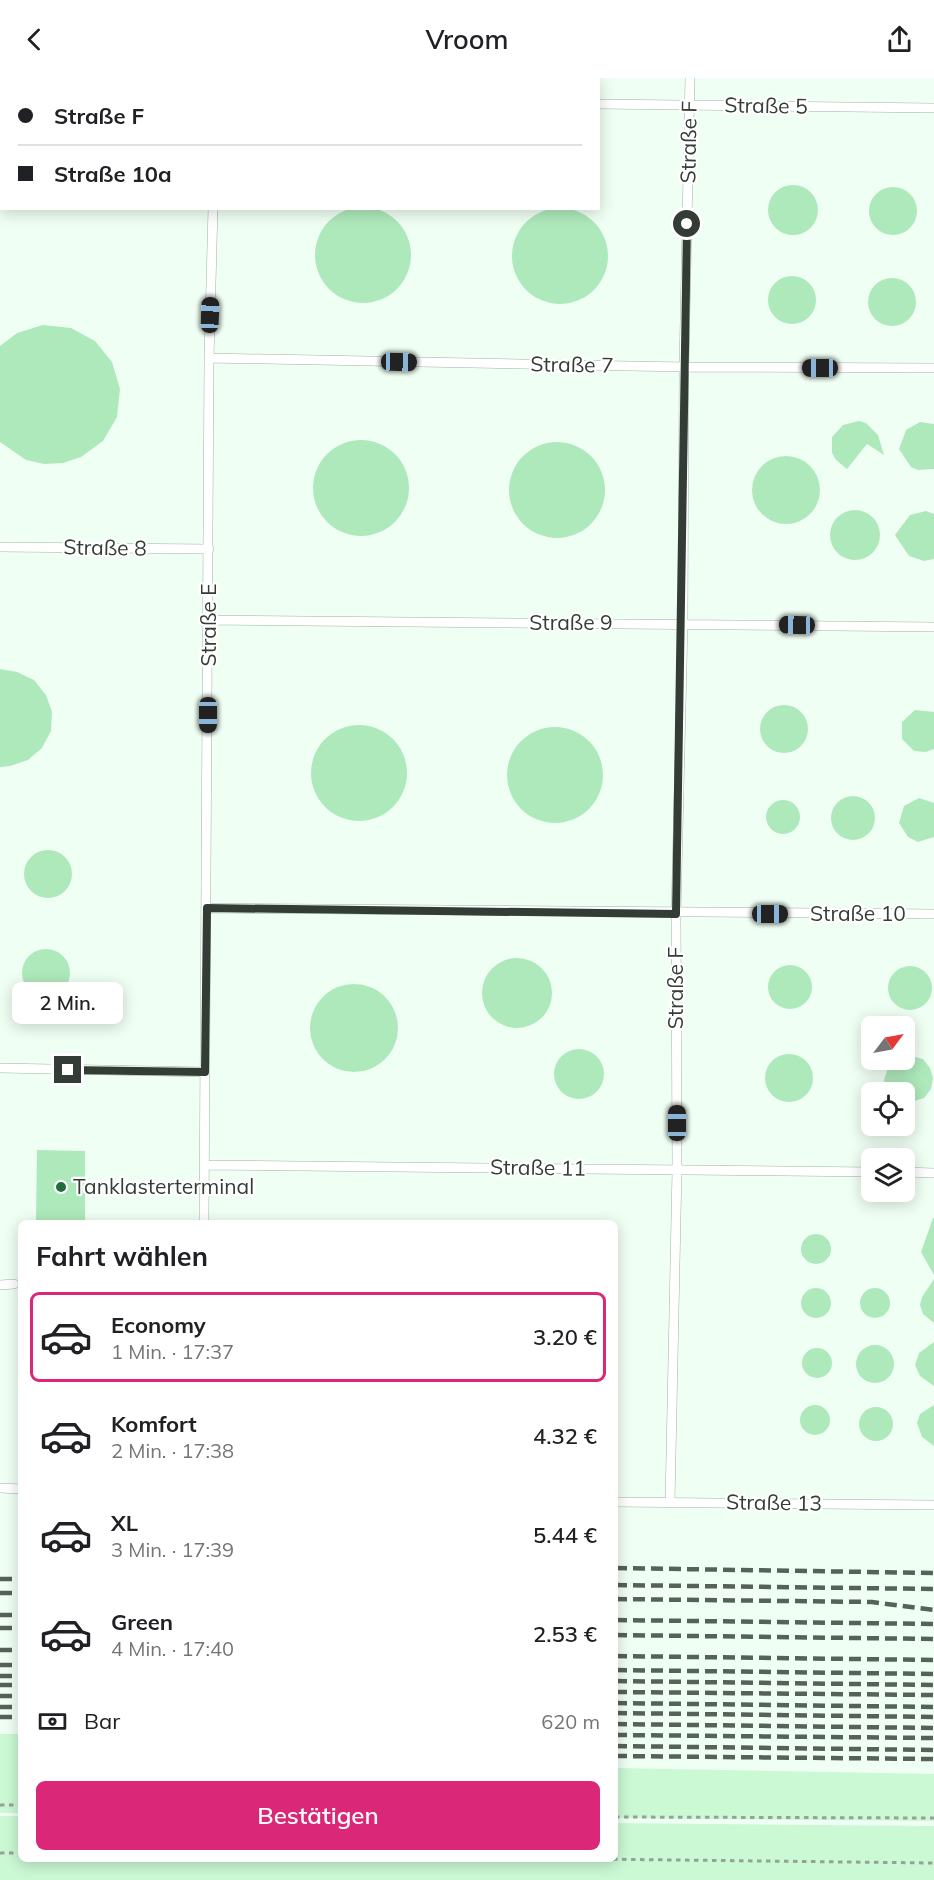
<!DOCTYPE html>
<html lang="de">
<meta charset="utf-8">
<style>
:root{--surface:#fff;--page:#f2f2f2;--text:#202124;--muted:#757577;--line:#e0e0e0;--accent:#db2777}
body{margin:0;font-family:Mulish,sans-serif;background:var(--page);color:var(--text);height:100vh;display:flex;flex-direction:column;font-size:22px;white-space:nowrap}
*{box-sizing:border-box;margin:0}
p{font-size:20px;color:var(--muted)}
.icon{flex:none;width:33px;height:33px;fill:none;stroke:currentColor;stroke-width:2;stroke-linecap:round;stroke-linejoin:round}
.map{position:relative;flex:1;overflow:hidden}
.panel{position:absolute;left:18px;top:1142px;width:600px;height:642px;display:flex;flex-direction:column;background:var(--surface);border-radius:9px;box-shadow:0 3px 15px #0003}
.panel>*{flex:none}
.hud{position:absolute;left:0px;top:0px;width:600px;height:132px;box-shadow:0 3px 15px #0003;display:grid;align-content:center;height:132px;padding:0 18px;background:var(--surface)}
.needle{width:39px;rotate:58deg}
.tools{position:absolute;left:861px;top:938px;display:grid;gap:12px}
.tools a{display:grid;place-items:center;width:54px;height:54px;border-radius:9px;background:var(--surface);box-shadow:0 3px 15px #0003;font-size:30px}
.end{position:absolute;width:27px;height:27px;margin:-14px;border:8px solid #333d35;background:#fff;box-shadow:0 0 0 3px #fff}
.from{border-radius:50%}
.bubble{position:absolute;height:42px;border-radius:9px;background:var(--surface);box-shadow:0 3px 15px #0003;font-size:20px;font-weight:600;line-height:42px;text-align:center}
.car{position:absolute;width:18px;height:36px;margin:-18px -9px;border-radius:8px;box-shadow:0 0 4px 2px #0007;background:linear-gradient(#222 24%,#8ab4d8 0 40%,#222 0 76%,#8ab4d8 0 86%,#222 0)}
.hud b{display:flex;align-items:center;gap:21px;height:57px;font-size:22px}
.hud b+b{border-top:2px solid var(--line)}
.hud i{width:15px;height:15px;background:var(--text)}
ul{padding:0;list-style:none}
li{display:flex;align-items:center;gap:18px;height:90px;margin:0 12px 9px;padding:0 6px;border:3px solid transparent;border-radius:9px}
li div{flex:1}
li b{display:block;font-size:22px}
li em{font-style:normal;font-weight:600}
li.active{border-color:var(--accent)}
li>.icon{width:54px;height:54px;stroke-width:1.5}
h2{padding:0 18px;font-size:27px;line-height:72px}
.pay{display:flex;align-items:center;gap:15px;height:66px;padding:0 18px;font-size:22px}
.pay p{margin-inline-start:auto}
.action{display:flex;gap:12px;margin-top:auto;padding:12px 18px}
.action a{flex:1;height:69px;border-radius:9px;background:var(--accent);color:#fff;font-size:24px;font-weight:600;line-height:69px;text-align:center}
header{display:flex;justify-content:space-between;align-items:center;height:78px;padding:0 18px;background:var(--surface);font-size:27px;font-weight:600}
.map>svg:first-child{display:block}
.green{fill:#caf9d4}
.building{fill:#aee9bb}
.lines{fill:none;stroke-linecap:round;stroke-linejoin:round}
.lane-casing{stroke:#9eb5a2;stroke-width:10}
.path{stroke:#95a298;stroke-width:3;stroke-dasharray:4.5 4.5;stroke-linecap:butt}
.lane{stroke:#fff;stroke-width:9}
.rail{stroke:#566158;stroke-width:4.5;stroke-dasharray:12 6;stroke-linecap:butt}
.route{stroke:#333d35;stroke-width:8}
.poi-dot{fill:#216d3c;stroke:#fff;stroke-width:2}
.labels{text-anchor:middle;stroke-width:4.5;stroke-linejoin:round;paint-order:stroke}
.street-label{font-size:21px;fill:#333d35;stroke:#fff}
.poi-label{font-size:21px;fill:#333d35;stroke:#fff;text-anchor:start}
</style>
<header><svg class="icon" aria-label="back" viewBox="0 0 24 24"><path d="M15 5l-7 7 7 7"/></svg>Vroom<svg class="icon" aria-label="share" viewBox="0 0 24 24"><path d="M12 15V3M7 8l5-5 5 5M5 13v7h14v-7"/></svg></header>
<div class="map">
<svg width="934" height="1802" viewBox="0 0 934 1802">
<rect width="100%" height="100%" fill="#f0fff3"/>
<path class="green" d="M0 1656H21V1735H0Z
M615 1690 934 1696V1743L615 1740Z
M0 1738H21V1780H615V1745L934 1748V1802H0Z"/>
<path class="building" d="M768 132a25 25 0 1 1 50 0a25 25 0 1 1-50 0Z
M869 133a24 24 0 1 1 48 0a24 24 0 1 1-48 0Z
M315 177a48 48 0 1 1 96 0a48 48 0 1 1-96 0Z
M512 178a48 48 0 1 1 96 0a48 48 0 1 1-96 0Z
M768 222a24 24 0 1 1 48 0a24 24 0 1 1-48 0Z
M868 224a24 24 0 1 1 48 0a24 24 0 1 1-48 0Z
M43 247 71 250 95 263 112 284 120 311 117 339 103 363 81 379 63 385 44 386 26 382 0 364V268L17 255Z
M859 343 866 345 878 357 884 377 867 366 847 391 836 382 832 375V359L843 347Z
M920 344 934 346V391L918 392 911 389 899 371 906 352Z
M313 410a48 48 0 1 1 96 0a48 48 0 1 1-96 0Z
M509 412a48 48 0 1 1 96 0a48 48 0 1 1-96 0Z
M752 412a34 34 0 1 1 68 0a34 34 0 1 1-68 0Z
M830 457a25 25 0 1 1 50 0a25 25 0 1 1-50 0Z
M926 433 934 436V481L924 483 909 478 895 457 910 437Z
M0 591 17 594 34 602 46 617 52 634 51 653 42 670 28 682 10 688 0 689Z
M760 651a24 24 0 1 1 48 0a24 24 0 1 1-48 0Z
M915 632 934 634V671L926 674 914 673 902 661V644Z
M311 695a48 48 0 1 1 96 0a48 48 0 1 1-96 0Z
M507 697a48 48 0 1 1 96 0a48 48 0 1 1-96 0Z
M831 740a22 22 0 1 1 44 0a22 22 0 1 1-44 0Z
M919 720 934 725V759L918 764 908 759 899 745 904 728Z
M766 739a17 17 0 1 1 34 0a17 17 0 1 1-34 0Z
M24 796a24 24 0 1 1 48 0a24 24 0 1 1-48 0Z
M22 895a24 24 0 1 1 48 0a24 24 0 1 1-48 0Z
M482 915a35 35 0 1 1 70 0a35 35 0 1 1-70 0Z
M768 909a22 22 0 1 1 44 0a22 22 0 1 1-44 0Z
M888 910a22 22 0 1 1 44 0a22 22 0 1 1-44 0Z
M310 950a44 44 0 1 1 88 0a44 44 0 1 1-88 0Z
M554 996a25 25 0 1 1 50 0a25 25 0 1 1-50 0Z
M765 1000a24 24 0 1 1 48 0a24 24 0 1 1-48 0Z
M904 976 923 981 930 990 933 1000 931 1011 924 1020 904 1026V1014H887L884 1002 889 986 894 981H904Z
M37 1072 85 1073V1144H36Z
M933 1140H934V1197L921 1174Z
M801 1171a15 15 0 1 1 30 0a15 15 0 1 1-30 0Z
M934 1201V1245L923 1236 920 1227 922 1219Z
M801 1225a15 15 0 1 1 30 0a15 15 0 1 1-30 0Z
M860 1225a15 15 0 1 1 30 0a15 15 0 1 1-30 0Z
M934 1264V1308L920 1298 915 1287 919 1275Z
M856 1286a19 19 0 1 1 38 0a19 19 0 1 1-38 0Z
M802 1285a15 15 0 1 1 30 0a15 15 0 1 1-30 0Z
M934 1327V1368L922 1359 917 1345 920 1336Z
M800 1342a15 15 0 1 1 30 0a15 15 0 1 1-30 0Z
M859 1346a17 17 0 1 1 34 0a17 17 0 1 1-34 0Z"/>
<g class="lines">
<defs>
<path id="lane" d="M214 2V0
M598 26 934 30
M0 115H2
M209 280 684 289 934 290
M0 469 209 471
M209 542 934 549
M207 830 934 836
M0 990 205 994
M205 1087 872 1094
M904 1094 934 1095
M204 1144 209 280 213 130
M0 1207 14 1206
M0 1410 21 1411
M615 1424 934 1427
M670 1424 677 1092 676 836 683 545 684 289 690 0"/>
</defs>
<use href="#lane" class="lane-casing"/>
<path class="path" d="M0 1727H21
M615 1739 934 1740
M0 1775H21
M505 1780 934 1785"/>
<use href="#lane" class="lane"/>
<path class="rail" d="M615 1490 934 1495
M0 1501H21
M615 1507 934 1511
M0 1515H21
M615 1521 872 1524 934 1532
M0 1537H21
M615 1542 934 1546
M0 1550H21
M615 1557 934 1561
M0 1572H21
M615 1578 934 1582
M0 1587H21
M615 1592 934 1596
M0 1598H21
M615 1603 934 1607
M0 1607H21
M615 1614 934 1617
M0 1618H21
M615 1625 934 1629
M0 1629H21
M615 1635 934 1639
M0 1639H21
M615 1646 934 1650
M615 1657 934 1660
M615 1668 934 1672
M615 1678 934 1681"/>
</g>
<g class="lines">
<path class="route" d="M68 992 205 994 207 830 676 836 687 146"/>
</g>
<circle class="poi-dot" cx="61" cy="1109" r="6"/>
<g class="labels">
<g class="street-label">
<text transform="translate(766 28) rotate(1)" y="7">Straße 5</text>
<text transform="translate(689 64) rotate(-89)" y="7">Straße F</text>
<text transform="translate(572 287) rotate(1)" y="7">Straße 7</text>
<text transform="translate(105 470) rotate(1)" y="7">Straße 8</text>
<text x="571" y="552">Straße 9</text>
<text transform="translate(209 547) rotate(-90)" y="7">Straße E</text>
<text x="858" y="843">Straße 10</text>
<text transform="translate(676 910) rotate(-90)" y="7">Straße F</text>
<text transform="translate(538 1090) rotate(1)" y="7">Straße 11</text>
<text transform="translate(774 1425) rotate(1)" y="7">Straße 13</text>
</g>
<g class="poi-label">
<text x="73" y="1116">Tanklasterterminal</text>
</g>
</g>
</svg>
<div class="tools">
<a><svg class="needle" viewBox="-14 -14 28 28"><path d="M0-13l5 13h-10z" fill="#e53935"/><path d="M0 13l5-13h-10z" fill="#757577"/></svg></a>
<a><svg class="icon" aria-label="locate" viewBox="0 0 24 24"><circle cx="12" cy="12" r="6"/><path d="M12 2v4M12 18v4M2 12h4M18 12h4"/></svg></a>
<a><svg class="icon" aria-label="layers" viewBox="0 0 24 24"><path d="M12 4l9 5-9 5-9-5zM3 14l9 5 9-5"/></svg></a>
</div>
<i class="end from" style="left:687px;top:146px"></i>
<i class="end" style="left:68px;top:992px"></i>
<div class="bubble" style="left:12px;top:904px;width:111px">2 Min.</div>
<i class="car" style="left:210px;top:237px;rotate:2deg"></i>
<i class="car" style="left:399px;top:284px;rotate:91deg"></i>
<i class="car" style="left:820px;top:290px;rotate:270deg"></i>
<i class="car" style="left:797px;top:547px;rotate:271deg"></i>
<i class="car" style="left:208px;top:637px;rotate:180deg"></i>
<i class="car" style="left:770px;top:836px;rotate:90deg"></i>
<i class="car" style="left:677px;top:1045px;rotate:0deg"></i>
<div class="hud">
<b><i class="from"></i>Straße F</b>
<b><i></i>Straße 10a</b>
</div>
<section class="panel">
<h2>Fahrt wählen</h2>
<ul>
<li class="active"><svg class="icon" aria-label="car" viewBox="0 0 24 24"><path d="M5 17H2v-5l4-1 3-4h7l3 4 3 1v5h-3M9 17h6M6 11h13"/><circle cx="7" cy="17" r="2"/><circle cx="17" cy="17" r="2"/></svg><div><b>Economy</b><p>1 Min. · 17:37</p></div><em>3.20 €</em></li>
<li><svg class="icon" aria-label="car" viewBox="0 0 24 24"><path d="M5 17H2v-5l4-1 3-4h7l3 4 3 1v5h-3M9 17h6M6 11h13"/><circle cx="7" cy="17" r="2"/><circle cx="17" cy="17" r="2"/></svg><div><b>Komfort</b><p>2 Min. · 17:38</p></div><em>4.32 €</em></li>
<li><svg class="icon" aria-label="car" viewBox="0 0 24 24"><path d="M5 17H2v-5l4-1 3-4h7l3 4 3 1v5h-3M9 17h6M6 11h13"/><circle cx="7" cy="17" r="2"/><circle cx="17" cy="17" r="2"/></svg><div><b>XL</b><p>3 Min. · 17:39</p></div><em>5.44 €</em></li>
<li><svg class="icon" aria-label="car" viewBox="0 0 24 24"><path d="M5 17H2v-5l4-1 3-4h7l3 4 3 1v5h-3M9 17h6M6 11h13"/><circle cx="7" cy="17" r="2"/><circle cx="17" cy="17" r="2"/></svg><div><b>Green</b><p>4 Min. · 17:40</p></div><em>2.53 €</em></li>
</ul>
<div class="pay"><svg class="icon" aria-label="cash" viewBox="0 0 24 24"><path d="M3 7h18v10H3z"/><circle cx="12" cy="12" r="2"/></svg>Bar<p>620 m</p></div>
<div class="action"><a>Bestätigen</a></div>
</section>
</div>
